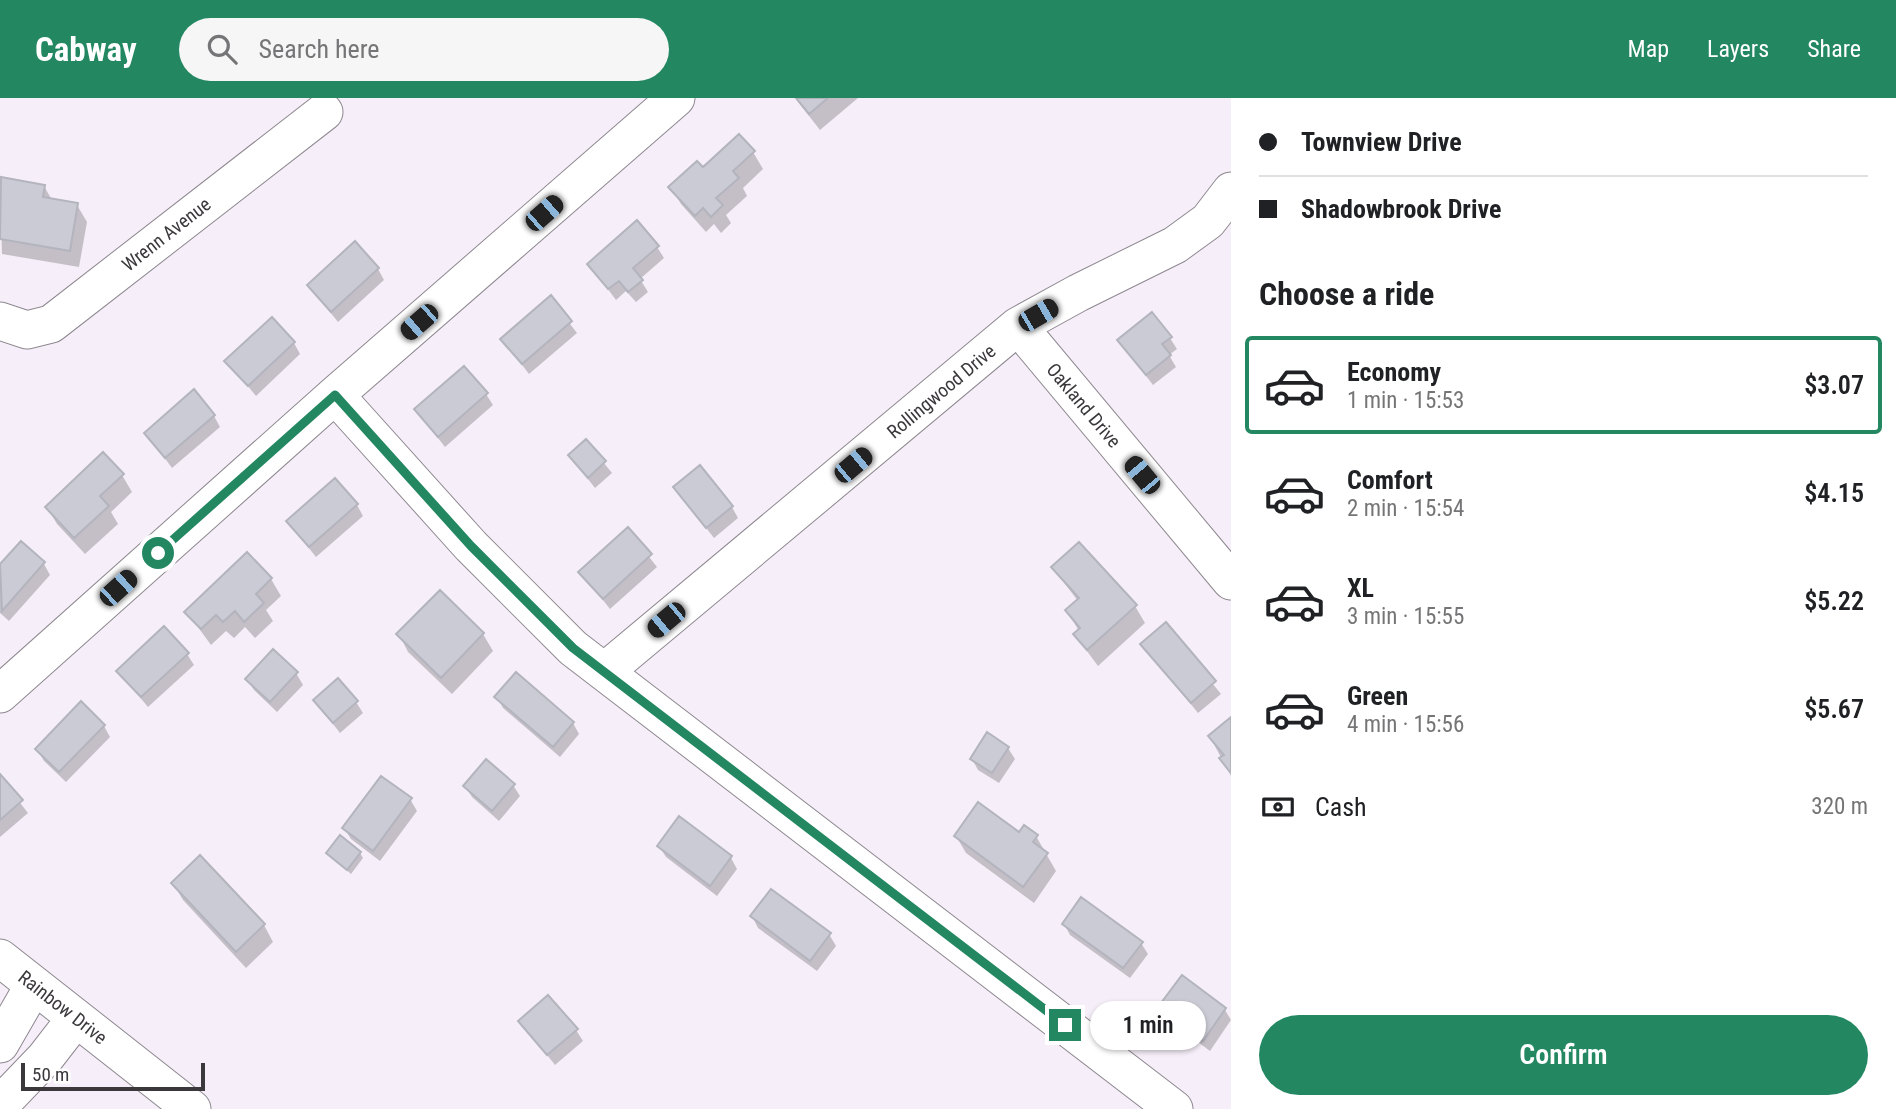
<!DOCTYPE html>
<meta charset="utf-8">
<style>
:root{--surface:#fff;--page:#f6f6f6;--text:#202124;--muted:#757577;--line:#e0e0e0;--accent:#238862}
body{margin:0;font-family:"Roboto Condensed",sans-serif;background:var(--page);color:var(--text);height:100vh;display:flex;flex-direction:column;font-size:26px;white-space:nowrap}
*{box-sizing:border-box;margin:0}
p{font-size:23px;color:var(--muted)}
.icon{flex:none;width:38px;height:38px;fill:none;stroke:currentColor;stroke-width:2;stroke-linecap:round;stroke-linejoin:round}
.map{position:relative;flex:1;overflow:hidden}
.sheet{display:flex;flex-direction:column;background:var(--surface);width:665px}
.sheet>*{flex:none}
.top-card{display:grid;align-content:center;height:154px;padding:0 28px;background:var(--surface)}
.scale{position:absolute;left:21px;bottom:18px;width:184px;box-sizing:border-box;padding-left:7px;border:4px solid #3b383c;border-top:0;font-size:19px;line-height:24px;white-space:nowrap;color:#3b383c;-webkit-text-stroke:5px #fff;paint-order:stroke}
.end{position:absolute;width:32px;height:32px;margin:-16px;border:9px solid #238862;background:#fff;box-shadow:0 0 0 4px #fff}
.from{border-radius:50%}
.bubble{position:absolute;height:49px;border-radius:24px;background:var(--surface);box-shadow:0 2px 5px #0004;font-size:23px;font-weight:600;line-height:49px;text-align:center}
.car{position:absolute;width:21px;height:42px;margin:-21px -10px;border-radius:9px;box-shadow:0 0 5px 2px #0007;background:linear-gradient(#222 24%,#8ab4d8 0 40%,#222 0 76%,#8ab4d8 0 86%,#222 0)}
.top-card b{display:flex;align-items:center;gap:24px;height:66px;font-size:26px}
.top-card b+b{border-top:2px solid var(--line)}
.top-card i{width:18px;height:18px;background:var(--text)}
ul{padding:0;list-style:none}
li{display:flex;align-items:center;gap:21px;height:98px;margin:0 14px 10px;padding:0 14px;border:4px solid transparent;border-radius:7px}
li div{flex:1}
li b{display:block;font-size:26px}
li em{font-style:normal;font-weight:600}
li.on{border-color:var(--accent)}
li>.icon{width:63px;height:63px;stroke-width:1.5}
h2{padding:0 28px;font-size:32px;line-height:84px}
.pay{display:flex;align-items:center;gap:18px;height:77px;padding:0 28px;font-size:26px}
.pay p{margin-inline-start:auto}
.action{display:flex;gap:14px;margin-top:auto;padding:14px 28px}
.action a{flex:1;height:80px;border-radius:42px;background:var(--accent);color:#fff;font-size:28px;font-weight:600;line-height:80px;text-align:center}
header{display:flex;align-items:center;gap:42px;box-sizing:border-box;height:98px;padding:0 35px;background:var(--accent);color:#fff}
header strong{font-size:33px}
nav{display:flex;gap:38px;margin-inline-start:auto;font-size:24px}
.search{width:490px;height:63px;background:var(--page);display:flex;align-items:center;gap:18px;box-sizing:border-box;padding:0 24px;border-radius:38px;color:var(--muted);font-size:26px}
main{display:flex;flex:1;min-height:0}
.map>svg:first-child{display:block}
.shadow{fill:#0003}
.building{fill:#cbcbd5;stroke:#b3b4be;stroke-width:2}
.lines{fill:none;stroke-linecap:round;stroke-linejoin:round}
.minor-casing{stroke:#8e8890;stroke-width:39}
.minor{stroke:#fff;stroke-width:37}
.route{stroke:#238862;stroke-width:9}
.labels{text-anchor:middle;stroke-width:7;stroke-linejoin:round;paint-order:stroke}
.street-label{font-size:19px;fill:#3b383c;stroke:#fff}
</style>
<header>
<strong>Cabway</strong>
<div class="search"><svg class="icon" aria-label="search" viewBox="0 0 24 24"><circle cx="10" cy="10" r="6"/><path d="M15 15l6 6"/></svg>Search here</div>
<nav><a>Map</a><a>Layers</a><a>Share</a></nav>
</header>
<main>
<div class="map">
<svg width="1231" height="1011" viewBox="0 0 1231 1011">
<rect width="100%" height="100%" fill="#f6eff9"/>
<path class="shadow" d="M795 0H858L820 32Z
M753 54 763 71 743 90 747 98 726 117 731 125 721 135 714 126 706 134 681 106 671 89 703 72Z
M3 81 44 88 52 102 77 107 87 124 79 169 2 156 0 96Z
M657 149 664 160 640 181 648 194 636 204 626 193 616 202 589 166Z
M378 171 384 182 338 224 309 188Z
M550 200 577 235 529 276 502 241Z
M1170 240 1177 251 1169 257 1176 269 1153 287 1119 243Z
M294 245 300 256 256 298 227 263Z
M486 296 493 307 445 349 416 312Z
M214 318 220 329 172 370 146 335Z
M586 343 612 375 595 390 570 358Z
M122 377 132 394 111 414 118 426 85 456 57 426 47 409Z
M675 390 732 409 738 420 714 440Z
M357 407 363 418 316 459 288 424Z
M628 432 657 469 610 511 581 474Z
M21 445 44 466 50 477 9 523 0 515V469Z
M1053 470 1135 508 1145 525 1098 568 1075 537 1079 533 1067 513 1078 503Z
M271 481 281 498 266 512 273 523 255 540 245 529 234 540 226 533 211 547 187 514Z
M1165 527 1221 596 1198 615 1142 546Z
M399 536H483L493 553 452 596 408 554Z
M187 556 194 567 148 609 118 573Z
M296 575 303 587 277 614 254 592 247 581Z
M497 599 573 625 579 636 560 659 503 610Z
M315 603 356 604 363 615 340 635Z
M1231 621V678L1210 639Z
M104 628 110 639 66 684 44 663 37 651Z
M1008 650 1015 661 999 685 978 672 972 661Z
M0 679 28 715 0 739Z
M513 687 520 698 499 723 472 699 465 688Z
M410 701 417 713 380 763 351 741 344 730Z
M680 721 731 760 737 771 717 798 666 759 659 748Z
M1019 736 1036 738 1056 773 1034 805 966 755 956 738Z
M328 755H360L363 760 351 776Z
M173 785 264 827 273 844 246 870 183 802Z
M752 818 829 836 836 848 817 873 758 830Z
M1064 826 1141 845 1148 856 1130 880 1070 837Z
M1182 879 1225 912 1231 922 1210 953 1166 920 1160 909Z
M521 924 576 932 583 943 555 967Z"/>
<path class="building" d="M796 0H828L809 16Z
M739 36 755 53 733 73 739 80 716 100 723 107 711 119 703 110 695 118 668 89 697 63 703 69Z
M1 79 45 87 43 99 78 105 70 153 0 141Z
M637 122 659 148 633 170 643 182 628 194 619 183 608 191 587 166Z
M355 143 379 170 331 214 307 187Z
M551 197 572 223 522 266 500 241Z
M1152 214 1172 239 1162 246 1171 257 1146 277 1117 242Z
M272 219 295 244 248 288 224 263Z
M464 268 488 295 438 339 414 311Z
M194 291 215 317 165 360 144 335Z
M586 341 606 363 588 380 568 357Z
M103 354 124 376 100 398 109 408 74 440 45 409Z
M700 367 733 408 706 430 673 389Z
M335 380 358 406 309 449 286 423Z
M628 429 652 456 603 501 578 474Z
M21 443 45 464 2 513 0 466Z
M1079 444 1137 507 1087 552 1073 536 1080 530 1065 512 1079 500 1051 469Z
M247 454 272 480 256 496 264 505 244 524 235 513 223 524 216 517 201 531 184 514Z
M440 492 484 535 441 580 396 536Z
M1166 524 1216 583 1191 605 1140 546Z
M164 528 189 555 141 599 116 573Z
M273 551 298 574 270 604 245 581Z
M516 574 574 624 553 649 494 599Z
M338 580 358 603 333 625 313 602Z
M81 603 105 627 59 674 35 651Z
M1231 619V673L1230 674 1219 660 1224 657 1208 638Z
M987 634 1009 649 992 675 970 661Z
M486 661 515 686 492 713 463 688Z
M0 676 23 702 0 722Z
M381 678 412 700 373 753 342 730Z
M978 704 1019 734 1024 727 1038 737 1033 744 1048 755 1023 789 954 738Z
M679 718 732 758 710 788 657 748Z
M340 737 361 754 347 772 326 755Z
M200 757 265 826 236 854 171 785Z
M771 791 831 835 810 863 750 818Z
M1081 799 1143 844 1123 870 1062 826Z
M1182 877 1226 910 1203 943 1158 909Z
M548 897 578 931 547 957 518 923Z"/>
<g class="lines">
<defs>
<path id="minor" d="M0 223 27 232 51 226 324 14
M1018 228 1231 483
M335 297 471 448 573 550 1174 1011
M604 574 1018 228 1078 195 1175 147 1208 123 1231 93
M0 596 335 297 676 0
M0 860 192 1011
M0 946 34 887
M0 1007 45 960 76 920"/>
</defs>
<use href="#minor" class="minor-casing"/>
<use href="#minor" class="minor"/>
</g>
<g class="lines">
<path class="route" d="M158 455 335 297 471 448 573 550 1065 927"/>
</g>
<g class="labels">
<g class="street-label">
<text transform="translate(166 136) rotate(-38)" y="7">Wrenn Avenue</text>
<text transform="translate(941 293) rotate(-40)" y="7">Rollingwood Drive</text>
<text transform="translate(1084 307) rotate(50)" y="7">Oakland Drive</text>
<text transform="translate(63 909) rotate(38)" y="7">Rainbow Drive</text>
</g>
</g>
</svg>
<div class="scale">50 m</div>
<i class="end from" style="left:158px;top:455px"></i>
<i class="end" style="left:1065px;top:927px"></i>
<div class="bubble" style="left:1090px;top:903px;width:116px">1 min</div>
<i class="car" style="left:544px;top:115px;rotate:49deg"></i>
<i class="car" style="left:1038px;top:217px;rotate:60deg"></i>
<i class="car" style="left:419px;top:224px;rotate:229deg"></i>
<i class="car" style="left:853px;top:367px;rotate:50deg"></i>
<i class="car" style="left:1142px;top:377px;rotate:320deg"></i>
<i class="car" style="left:118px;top:490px;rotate:48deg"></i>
<i class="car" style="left:666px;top:522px;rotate:230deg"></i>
</div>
<section class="sheet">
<div class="top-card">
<b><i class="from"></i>Townview Drive</b>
<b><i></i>Shadowbrook Drive</b>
</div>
<h2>Choose a ride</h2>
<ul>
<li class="on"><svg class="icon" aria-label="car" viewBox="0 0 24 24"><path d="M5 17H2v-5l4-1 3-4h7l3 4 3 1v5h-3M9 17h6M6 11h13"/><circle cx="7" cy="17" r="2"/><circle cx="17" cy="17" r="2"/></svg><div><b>Economy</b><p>1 min · 15:53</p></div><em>$3.07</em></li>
<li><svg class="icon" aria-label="car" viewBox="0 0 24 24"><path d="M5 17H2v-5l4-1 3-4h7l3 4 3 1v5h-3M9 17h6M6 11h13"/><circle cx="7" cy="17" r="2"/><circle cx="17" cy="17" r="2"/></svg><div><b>Comfort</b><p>2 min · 15:54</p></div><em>$4.15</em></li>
<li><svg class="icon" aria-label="car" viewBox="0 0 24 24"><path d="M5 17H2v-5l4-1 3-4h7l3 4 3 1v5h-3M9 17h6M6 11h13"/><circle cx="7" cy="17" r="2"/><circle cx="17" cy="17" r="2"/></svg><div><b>XL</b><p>3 min · 15:55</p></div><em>$5.22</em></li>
<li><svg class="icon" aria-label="car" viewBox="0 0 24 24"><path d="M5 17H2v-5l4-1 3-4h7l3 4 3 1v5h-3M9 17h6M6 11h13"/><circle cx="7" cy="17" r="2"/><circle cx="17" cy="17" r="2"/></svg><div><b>Green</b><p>4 min · 15:56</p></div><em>$5.67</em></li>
</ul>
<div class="pay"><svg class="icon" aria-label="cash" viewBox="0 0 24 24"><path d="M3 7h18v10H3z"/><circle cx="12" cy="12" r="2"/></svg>Cash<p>320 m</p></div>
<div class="action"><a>Confirm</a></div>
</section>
</main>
